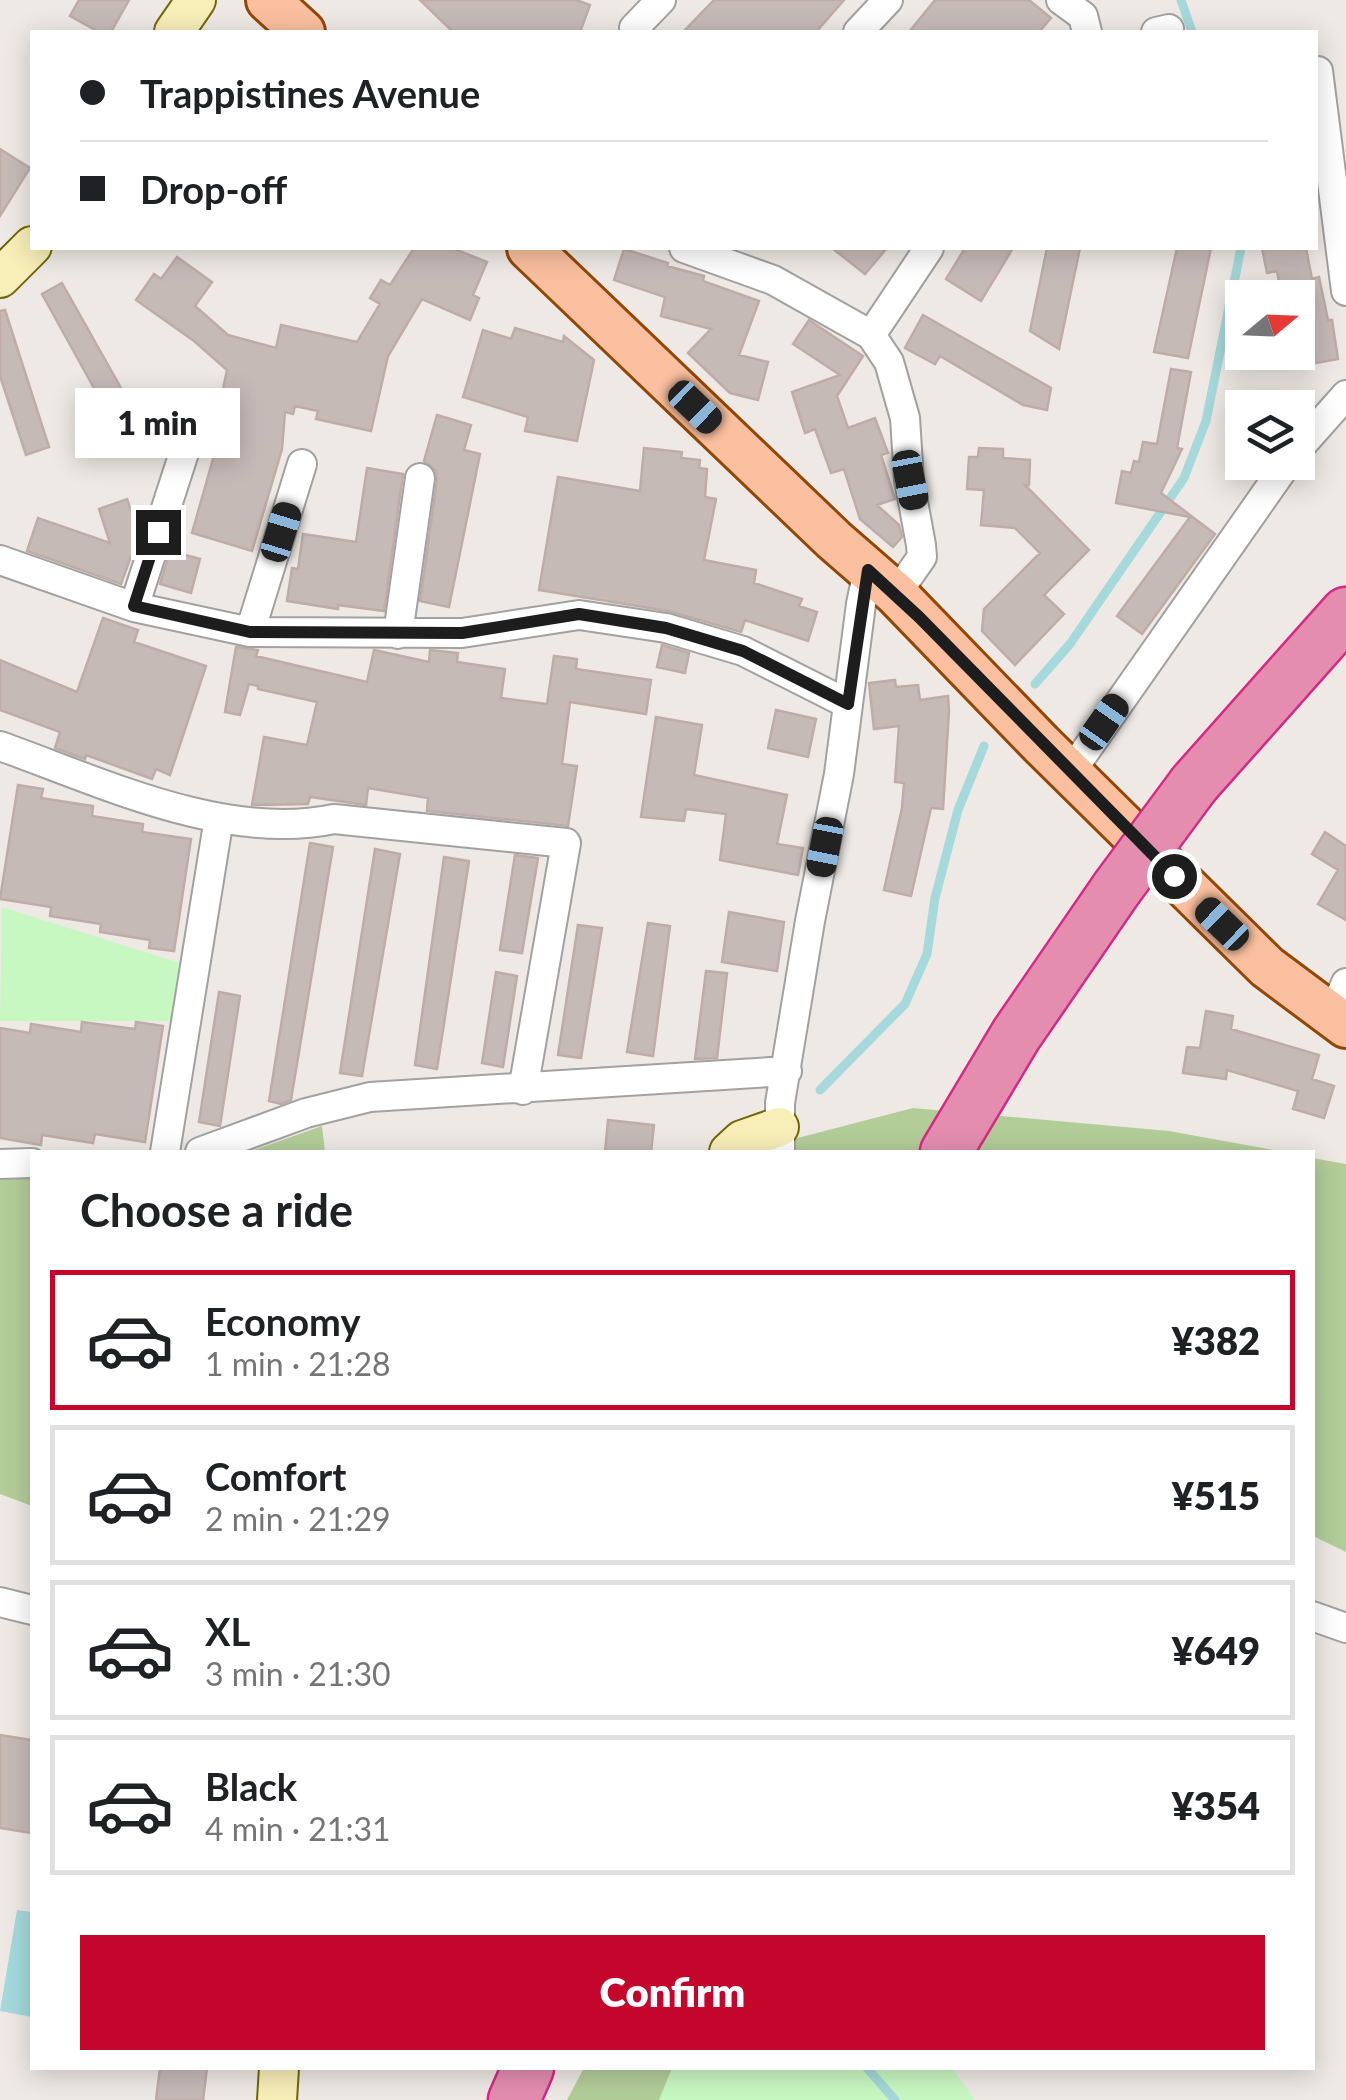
<!DOCTYPE html>
<meta charset="utf-8">
<style>
:root{--surface:#fff;--page:#f6f6f6;--text:#202124;--muted:#757577;--line:#e0e0e0;--accent:#c5062c}
body{margin:0;font-family:Lato,sans-serif;background:var(--page);color:var(--text);height:100vh;display:flex;flex-direction:column;font-size:38px;white-space:nowrap}
*{box-sizing:border-box;margin:0}
p{font-size:32px;color:var(--muted)}
.icon{flex:none;width:55px;height:55px;fill:none;stroke:currentColor;stroke-width:2;stroke-linecap:round;stroke-linejoin:round}
.map{position:relative;flex:1;overflow:hidden}
.sheet{position:absolute;left:30px;top:1150px;width:1285px;height:920px;display:flex;flex-direction:column;background:var(--surface);border-radius:0px;box-shadow:0 5px 25px #0003}
.sheet>*{flex:none}
.hud{position:absolute;left:30px;top:30px;width:1288px;height:220px;border-radius:0px;box-shadow:0 5px 25px #0003;display:grid;align-content:center;height:220px;padding:0 50px;background:var(--surface)}
.needle{width:65px;rotate:71deg}
.controls{position:absolute;left:1225px;top:280px;display:grid;gap:20px}
.controls a{display:grid;place-items:center;width:90px;height:90px;border-radius:0px;background:var(--surface);box-shadow:0 5px 25px #0003;font-size:50px}
.end{position:absolute;width:45px;height:45px;margin:-22px;border:12px solid #1d1d1d;background:#fff;box-shadow:0 0 0 5px #fff}
.from{border-radius:50%}
.bubble{position:absolute;height:70px;border-radius:0px;background:var(--surface);box-shadow:0 5px 25px #0003;font-size:32px;font-weight:800;line-height:70px;text-align:center}
.car{position:absolute;width:30px;height:60px;margin:-30px -15px;border-radius:12px;box-shadow:0 0 8px 2px #0007;background:linear-gradient(#222 24%,#8ab4d8 0 40%,#222 0 76%,#8ab4d8 0 86%,#222 0)}
.hud b{display:flex;align-items:center;gap:35px;height:95px;font-size:38px}
.hud b+b{border-top:2px solid var(--line)}
.hud i{width:25px;height:25px;background:var(--text)}
ul{padding:0;list-style:none}
li{display:flex;align-items:center;gap:30px;height:140px;margin:0 20px 15px;padding:0 30px;border:5px solid var(--line);border-radius:0px}
li div{flex:1}
li b{display:block;font-size:38px}
li em{font-style:normal;font-weight:800}
li.active{border-color:var(--accent)}
li>.icon{width:90px;height:90px;stroke-width:1.5}
h2{padding:0 50px;font-size:45px;line-height:120px}
.action{display:flex;gap:20px;margin-top:auto;padding:20px 50px}
.action a{flex:1;height:115px;border-radius:0px;background:var(--accent);color:#fff;font-size:40px;font-weight:800;line-height:115px;text-align:center}
.map>svg:first-child{display:block}
.forest{fill:#b3cd99}
.park{fill:#c8f8c1}
.water{fill:#a5d9db}
.lines{fill:none;stroke-linecap:round;stroke-linejoin:round}
.stream{stroke:#a5d9db;stroke-width:9}
.building{fill:#c6bab7;stroke:#bfaca6;stroke-width:2.5}
.street-casing{stroke:#a1a1a1;stroke-width:32}
.secondary-casing{stroke:#716708;stroke-width:42}
.primary-casing{stroke:#934704;stroke-width:48}
.highway-casing{stroke:#d42986;stroke-width:55}
.street{stroke:#fff;stroke-width:28}
.secondary{stroke:#f8eeb8;stroke-width:38}
.primary{stroke:#f9bf9e;stroke-width:42}
.highway{stroke:#e48dae;stroke-width:50}
.highway-bridge-casing{stroke:#d42986;stroke-width:55;stroke-linecap:butt}
.highway-bridge{stroke:#e48dae;stroke-width:50}
.route{stroke:#1d1d1d;stroke-width:12}
</style>
<div class="map">
<svg width="1346" height="2100" viewBox="0 0 1346 2100">
<rect width="100%" height="100%" fill="#eee9e4"/>
<path class="forest" d="M913 1108 1169 1131 1284 1152H744Z
M322 1126 325 1152H248Z
M1312 1158 1346 1164V1552L1313 1536Z
M0 1177H32V1506L0 1494Z
M584 2068H762L795 2100H567Z"/>
<path class="park" d="M2 907 183 964 175 1021H0Z
M672 2068H952L975 2100H659Z"/>
<path class="water" d="M17 1910 32 1912V2017L0 2011Z"/>
<g class="lines">
<path class="stream" d="M1181 0 1192 32
M1035 684 1070 644 1184 478 1206 421 1241 248
M820 1090 905 1004 927 954 935 898 958 810 984 746
M867 2068 895 2100"/>
</g>
<path class="building" d="M79 0H129L111 32H99L70 16Z
M420 0H576L590 5 580 32H453Z
M714 0H844L816 32H683Z
M935 0H1029L1051 18 1039 32H909Z
M0 149 30 168 0 216Z
M414 248H452L487 262 473 295 479 298 470 320 422 299 388 356 371 431 316 419 318 411 295 406 293 414 285 412 282 449 252 551 192 533 228 406 220 403 227 370 194 341 136 300 154 274 161 279 177 257 212 282 195 306 228 335 276 348 281 325 357 342 380 304 370 298 381 280 390 285Z
M832 248H887L865 274Z
M965 248H1013L981 301 946 279Z
M1047 248H1080L1059 349 1030 331Z
M1177 248H1211L1188 358 1154 352Z
M1262 248H1306L1312 279 1319 277 1328 320H1332L1338 359 1310 364 1309 357 1298 359V298H1282L1277 271 1267 273Z
M624 249 668 263 667 266 704 276 703 281 759 301 739 355 768 362 758 400 730 393 688 353 711 329 661 316 665 297 614 280Z
M62 283 126 397 105 408 42 294Z
M5 310 49 447 26 455 0 376V311Z
M923 315 1051 388 1047 410 1023 405 940 356 935 364 905 348Z
M809 320 863 356 837 396 848 428 875 418 888 453 881 455 895 499 877 505 899 525 902 537 893 547 860 519 844 469 831 473 815 429 805 433 792 392 840 375 793 344Z
M515 328 563 342 564 336 594 360 577 441 525 431 528 417 463 397 483 330 511 339Z
M1171 369 1191 372 1177 448 1182 449 1161 493 1215 534 1142 634 1117 616 1190 517 1116 503 1122 471 1131 473 1134 461 1139 462 1143 442 1157 444Z
M437 415 471 425 464 450 480 454 449 607 420 601 437 480 436 471 424 461Z
M644 448 682 452 681 458 700 460 699 468 707 469 705 497 716 499 704 560 756 570 754 583 802 599 799 606 817 612 808 641 745 620 741 632 668 611 539 590 558 477 640 491Z
M979 448 1003 449V458L1030 460 1029 485H1025L1089 550 1044 595 1064 614 1015 665 982 631 984 609 1040 553 1015 528 981 525 984 490 967 489 969 457H978Z
M367 468 403 474 384 611 338 605V609L287 601 292 568 298 569 303 534 356 542Z
M127 499 139 534 121 584 27 551 38 518 110 543 99 509Z
M170 551 200 559 191 593 160 584Z
M103 618 138 630 134 642 206 666 170 775 156 769 152 779 86 755 85 759 55 748 60 732 0 710V660L77 692Z
M662 645 689 653 685 673 657 667Z
M236 647 258 650 256 656 367 682 374 650 429 662 430 650 458 653 457 662 505 669 501 698 547 704 554 656 577 659 576 669 651 680 646 714 570 702 562 764 577 766 568 826 427 811 428 798 368 788 366 805 310 797 308 804 252 805 264 737 307 745 317 702 258 689V686L249 684 240 715 225 712Z
M895 680 896 687 918 685 920 700 948 696 949 711 943 809 931 808 911 896 884 890 902 808 904 783 895 782 899 726 874 729 869 683Z
M776 710 816 719 808 757 768 748Z
M656 717 702 725 694 775 787 795 777 844 803 848 798 875 720 860 726 814 686 809 684 821 641 817Z
M18 785 43 789 41 798 93 806 92 816 143 824 142 832 191 839 174 951 149 948 150 940 100 932 101 924 50 916 51 907 0 899Z
M1325 832 1346 846V920L1318 904 1338 870 1312 854Z
M310 843 333 847 291 1100 281 1104 269 1101Z
M375 849 400 854 362 1076 340 1073Z
M515 855 538 858 522 953 500 950Z
M444 857 469 861 437 1069 415 1065Z
M729 912 784 922 777 971 722 962Z
M648 923 670 926 653 1056 627 1052Z
M578 925 602 928 581 1058 558 1055Z
M706 971 727 973 717 1058 695 1059Z
M496 972 517 976 503 1067 482 1063Z
M219 992 240 996 220 1126 199 1122Z
M1206 1011 1233 1016 1231 1029 1319 1055 1312 1079 1334 1086 1324 1118 1293 1109 1298 1091 1227 1070 1226 1079 1183 1073 1187 1047 1200 1048Z
M82 1022 135 1029 136 1022 163 1026 145 1142 95 1134 93 1143 42 1135 41 1145 0 1138V1028L30 1033 31 1024 81 1032Z
M608 1120 654 1125 651 1152H605Z
M0 1735 32 1740V1833L0 1828Z
M160 2068H207L203 2100H156Z"/>
<g class="lines">
<defs>
<path id="street" d="M1061 0 1083 16 1087 32
M637 32 634 28 661 0
M858 32 888 0
M1156 32 1169 29
M1318 71 1346 291
M684 248 773 280 871 335 889 362 905 418 909 480 921 545 922 557 896 594
M871 335 929 248
M1298 449 1346 395
M0 560 134 607 250 632 462 633 579 615 666 628 743 651 848 704
M134 607 194 422
M250 632 302 464
M398 634 420 478
M0 746C101 782 225 842 334 819L566 843 523 1090
M1070 773 1288 462
M1331 1017 1346 983
M165 1152 219 818
M200 1152 306 1113 370 1097 787 1071
M780 1152V1103L810 921 839 774 861 604 868 570
M0 1164 32 1163
M0 1602 32 1610
M1312 1616 1346 1628"/>
<path id="secondary" d="M174 32 196 0
M0 278 32 246
M729 1152 742 1140 779 1127
M277 2100 279 2068"/>
<path id="primary" d="M268 0 303 32
M529 248 834 540 896 594 1041 744 1267 967 1346 1026"/>
<path id="highway" d="M1194 784 1346 613
M946 1152 1016 1035 1117 888
M514 2100 528 2068"/>
</defs>
<use href="#street" class="street-casing"/>
<use href="#secondary" class="secondary-casing"/>
<use href="#primary" class="primary-casing"/>
<use href="#highway" class="highway-casing"/>
<use href="#street" class="street"/>
<use href="#secondary" class="secondary"/>
<use href="#primary" class="primary"/>
<use href="#highway" class="highway"/>
<defs>
<path id="highway-bridge" d="M1117 888 1194 784"/>
</defs>
<use href="#highway-bridge" class="highway-bridge-casing"/>
<use href="#highway-bridge" class="highway-bridge"/>
</g>
<g class="lines">
<path class="route" d="M158 532 134 606 250 632 462 633 579 614 666 628 743 651 848 704 868 570 919 617 1174 876"/>
</g>
</svg>
<div class="controls">
<a><svg class="needle" viewBox="-14 -14 28 28"><path d="M0-13l5 13h-10z" fill="#e53935"/><path d="M0 13l5-13h-10z" fill="#757577"/></svg></a>
<a><svg class="icon" aria-label="layers" viewBox="0 0 24 24"><path d="M12 4l9 5-9 5-9-5zM3 14l9 5 9-5"/></svg></a>
</div>
<i class="end from" style="left:1174px;top:876px"></i>
<i class="end" style="left:158px;top:532px"></i>
<div class="bubble" style="left:75px;top:388px;width:165px">1 min</div>
<i class="car" style="left:695px;top:407px;rotate:134deg"></i>
<i class="car" style="left:910px;top:480px;rotate:169deg"></i>
<i class="car" style="left:281px;top:532px;rotate:17deg"></i>
<i class="car" style="left:1104px;top:722px;rotate:35deg"></i>
<i class="car" style="left:825px;top:847px;rotate:191deg"></i>
<i class="car" style="left:1222px;top:924px;rotate:314deg"></i>
<div class="hud">
<b><i class="from"></i>Trappistines Avenue</b>
<b><i></i>Drop-off</b>
</div>
<section class="sheet">
<h2>Choose a ride</h2>
<ul>
<li class="active"><svg class="icon" aria-label="car" viewBox="0 0 24 24"><path d="M5 17H2v-5l4-1 3-4h7l3 4 3 1v5h-3M9 17h6M6 11h13"/><circle cx="7" cy="17" r="2"/><circle cx="17" cy="17" r="2"/></svg><div><b>Economy</b><p>1 min · 21:28</p></div><em>¥382</em></li>
<li><svg class="icon" aria-label="car" viewBox="0 0 24 24"><path d="M5 17H2v-5l4-1 3-4h7l3 4 3 1v5h-3M9 17h6M6 11h13"/><circle cx="7" cy="17" r="2"/><circle cx="17" cy="17" r="2"/></svg><div><b>Comfort</b><p>2 min · 21:29</p></div><em>¥515</em></li>
<li><svg class="icon" aria-label="car" viewBox="0 0 24 24"><path d="M5 17H2v-5l4-1 3-4h7l3 4 3 1v5h-3M9 17h6M6 11h13"/><circle cx="7" cy="17" r="2"/><circle cx="17" cy="17" r="2"/></svg><div><b>XL</b><p>3 min · 21:30</p></div><em>¥649</em></li>
<li><svg class="icon" aria-label="car" viewBox="0 0 24 24"><path d="M5 17H2v-5l4-1 3-4h7l3 4 3 1v5h-3M9 17h6M6 11h13"/><circle cx="7" cy="17" r="2"/><circle cx="17" cy="17" r="2"/></svg><div><b>Black</b><p>4 min · 21:31</p></div><em>¥354</em></li>
</ul>
<div class="action"><a>Confirm</a></div>
</section>
</div>
